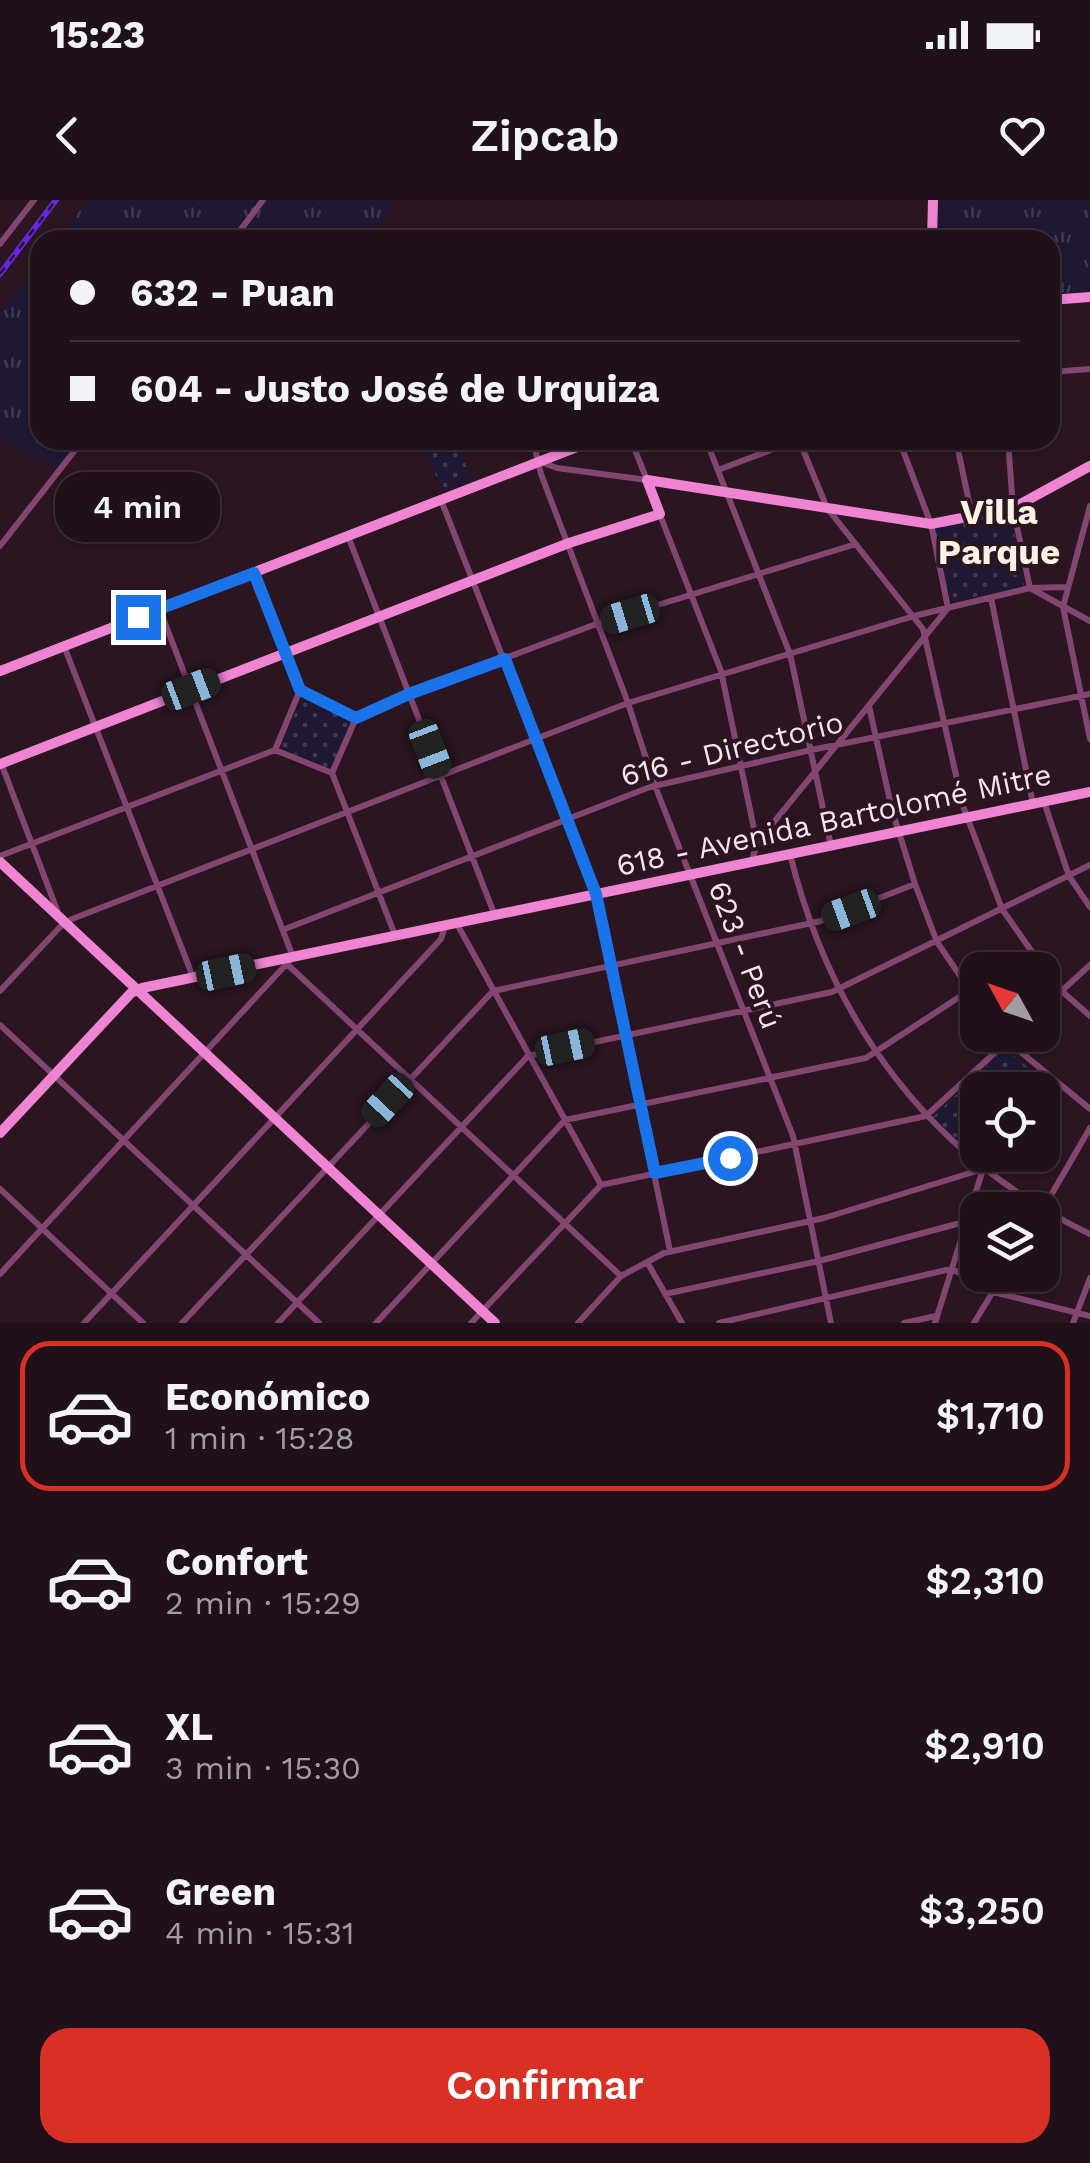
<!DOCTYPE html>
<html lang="es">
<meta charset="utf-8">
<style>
:root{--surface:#201019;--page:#281922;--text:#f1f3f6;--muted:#a29da2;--line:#3d3038;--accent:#d93025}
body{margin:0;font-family:"Work Sans",sans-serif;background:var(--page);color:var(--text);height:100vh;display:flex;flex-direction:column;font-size:38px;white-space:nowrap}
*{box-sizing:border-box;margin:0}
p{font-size:32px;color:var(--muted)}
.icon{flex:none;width:55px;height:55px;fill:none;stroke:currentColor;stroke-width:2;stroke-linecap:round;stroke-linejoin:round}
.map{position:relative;height:1123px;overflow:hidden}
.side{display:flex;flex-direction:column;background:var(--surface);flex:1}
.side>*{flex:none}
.guide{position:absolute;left:30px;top:30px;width:1030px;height:220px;border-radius:30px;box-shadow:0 2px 8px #0004,0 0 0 2px var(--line);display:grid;align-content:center;height:220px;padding:0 40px;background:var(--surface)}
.needle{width:65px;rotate:310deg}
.fabs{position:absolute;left:960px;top:752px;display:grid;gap:20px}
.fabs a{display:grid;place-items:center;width:100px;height:100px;border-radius:20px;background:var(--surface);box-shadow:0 2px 8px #0004,0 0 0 2px var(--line);font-size:50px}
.end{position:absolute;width:45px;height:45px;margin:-22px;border:12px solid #1a73e8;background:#fff;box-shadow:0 0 0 5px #fff}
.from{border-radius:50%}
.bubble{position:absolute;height:70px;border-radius:30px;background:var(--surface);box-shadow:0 2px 8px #0004,0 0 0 2px var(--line);font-size:32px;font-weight:600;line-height:70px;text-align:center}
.car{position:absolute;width:30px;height:60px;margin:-30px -15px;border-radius:12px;box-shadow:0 0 8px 2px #0007;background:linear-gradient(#222 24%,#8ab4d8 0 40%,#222 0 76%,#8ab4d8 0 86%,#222 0)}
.guide b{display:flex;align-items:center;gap:35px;height:95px;font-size:38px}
.guide b+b{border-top:2px solid var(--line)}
.guide i{width:25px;height:25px;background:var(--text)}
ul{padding:18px 0 0;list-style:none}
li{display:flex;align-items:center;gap:30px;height:150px;margin:0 20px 15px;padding:0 20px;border:5px solid transparent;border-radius:30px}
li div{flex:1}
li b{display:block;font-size:38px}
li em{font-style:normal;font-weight:600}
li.current{border-color:var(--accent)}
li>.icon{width:90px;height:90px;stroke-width:1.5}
.button{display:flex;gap:20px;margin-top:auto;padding:20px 40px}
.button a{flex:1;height:115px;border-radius:30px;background:var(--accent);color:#fff;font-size:40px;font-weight:600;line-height:115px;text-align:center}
.status{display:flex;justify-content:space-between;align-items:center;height:70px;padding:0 50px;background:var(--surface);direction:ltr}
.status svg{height:28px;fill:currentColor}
header{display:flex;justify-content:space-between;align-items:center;height:130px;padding:0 40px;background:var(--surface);font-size:45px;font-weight:600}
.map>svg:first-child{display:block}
.grass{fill:url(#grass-tufts)}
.park{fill:url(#park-dots)}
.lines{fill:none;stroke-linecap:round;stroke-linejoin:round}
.street{stroke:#824671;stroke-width:6}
.secondary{stroke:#ef84d2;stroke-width:10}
.rail-casing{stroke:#6826e3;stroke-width:6}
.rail{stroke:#2a1521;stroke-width:2.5;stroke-dasharray:8;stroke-linecap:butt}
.route{stroke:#1a73e8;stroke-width:12}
.labels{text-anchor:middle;stroke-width:8;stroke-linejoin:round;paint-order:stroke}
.street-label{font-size:30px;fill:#fbe1f2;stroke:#2a1521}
.quarter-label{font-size:35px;font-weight:bold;fill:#fbf2e3;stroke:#2a1521}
</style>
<div class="status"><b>15:23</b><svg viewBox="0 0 49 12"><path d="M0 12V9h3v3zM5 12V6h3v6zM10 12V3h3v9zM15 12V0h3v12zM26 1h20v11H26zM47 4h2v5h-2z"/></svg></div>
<header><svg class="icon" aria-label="back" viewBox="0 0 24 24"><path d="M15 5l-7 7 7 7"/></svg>Zipcab<svg class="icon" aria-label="heart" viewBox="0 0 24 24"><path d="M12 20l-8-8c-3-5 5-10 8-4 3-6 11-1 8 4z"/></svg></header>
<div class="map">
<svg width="1090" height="1123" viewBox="0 0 1090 1123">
<defs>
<pattern id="grass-tufts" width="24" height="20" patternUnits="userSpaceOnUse" patternTransform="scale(2.5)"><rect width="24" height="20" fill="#1e1833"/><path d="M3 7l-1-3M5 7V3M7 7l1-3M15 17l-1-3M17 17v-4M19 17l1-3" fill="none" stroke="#403951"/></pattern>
<pattern id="park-dots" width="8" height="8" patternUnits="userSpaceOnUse" patternTransform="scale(2.5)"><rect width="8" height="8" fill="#1e1833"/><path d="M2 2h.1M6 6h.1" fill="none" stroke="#403951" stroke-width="1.8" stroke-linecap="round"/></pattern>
</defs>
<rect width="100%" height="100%" fill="#2a1521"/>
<path class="grass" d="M88 0H395L365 40H57Z
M939 0H1090V92L1050 95V40H938Z
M40 62V240H79L57 269 2 238 0 240V114Z"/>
<path class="park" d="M439 240H468L473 251 462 255 472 280 443 292 424 248Z
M1011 315 1024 386 951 402 934 331 936 326Z
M307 499 345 517 349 525 334 562 325 568 285 550 282 543 300 502Z
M1005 848 1045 882 1039 890H978V955H986L981 962 933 917Z"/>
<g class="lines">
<path class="street" d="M233 40 263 0
M0 44 34 0
M1050 172 1090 169
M533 240 541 274 628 503 655 586 793 936 831 1123
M706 240 790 454 831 646
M799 240 827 308 923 429 963 606 1002 709 1056 786 1090 816
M956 240 972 316
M1008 240 1013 308 1030 388 1090 421
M541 262 557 268 647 280 631 240
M718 270 797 240
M441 300 596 695 670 1051
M1090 306 1063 407 1090 539
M660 315 721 471 757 643 752 661
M348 336 495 716
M0 346 83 240
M254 373 300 490
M991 398 1033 604
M64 446 193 777
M300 490 356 518
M869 506 892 610 915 684 937 742 978 802
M356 518 409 494 599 423 856 344
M356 518 332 573 395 735
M275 550 332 573
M1 563 59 715
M1044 602 1069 676 1090 707
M757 643 948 408 931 324 899 240
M790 654C832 824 931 957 1090 1034
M0 656 275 550 300 490
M457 724 601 985
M285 729 650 587 811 550 1090 494
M288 765 621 1076
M0 791 60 727 72 719 628 503 914 416 1030 388 1067 387
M1042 809 1090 765
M0 825 319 1123
M1000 835 1090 909
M1042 893 1053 880
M0 989 143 1123
M1043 1009 1090 928
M647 1062 682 1123
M0 1074 293 757 160 410
M665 1094 819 1061 964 1022
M84 1123 441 739 445 727
M182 1123 493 791 821 721 915 684
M278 1123 528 856 832 792 1090 665
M376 1123 565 920 866 858 970 790
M471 1123 601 985 926 916 1014 835
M578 1123 621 1076 664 1053 824 1018 983 969
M719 1123 946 1070 956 1071 989 1091 1090 1116
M904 1123 936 1116
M935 1123 983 969 993 955
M974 1123 1003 1075
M1073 1123 1090 1078"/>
<path class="secondary" d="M932 40 933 0
M1050 100 1090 97
M647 280 931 324 1013 308 1090 266
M0 471 595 240
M0 564 569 343 660 314 647 280
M0 662 495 1123
M0 933 131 793 142 788 1090 592"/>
<defs>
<path id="rail" d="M0 74 56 0"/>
</defs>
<use href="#rail" class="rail-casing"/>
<use href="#rail" class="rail"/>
</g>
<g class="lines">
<path class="route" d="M138 417 254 373 300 490 356 518 409 494 505 459 596 694 655 973 730 958"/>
</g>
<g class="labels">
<g class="street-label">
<text transform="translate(732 549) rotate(-14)" y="10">616 - Directorio</text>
<text transform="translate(834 620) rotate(-12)" y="10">618 - Avenida Bartolomé Mitre</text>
<text transform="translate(745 755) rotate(69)" y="10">623 - Perú</text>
</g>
<g class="quarter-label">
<text x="999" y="324">Villa<tspan x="999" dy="40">Parque</tspan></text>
</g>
</g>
</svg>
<div class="fabs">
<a><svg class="needle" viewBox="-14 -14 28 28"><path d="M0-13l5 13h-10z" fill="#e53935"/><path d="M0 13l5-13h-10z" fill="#a29da2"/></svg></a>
<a><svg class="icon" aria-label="locate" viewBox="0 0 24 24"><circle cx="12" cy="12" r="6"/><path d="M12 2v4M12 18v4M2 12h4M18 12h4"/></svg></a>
<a><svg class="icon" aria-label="layers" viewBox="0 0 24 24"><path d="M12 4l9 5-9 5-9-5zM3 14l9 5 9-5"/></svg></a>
</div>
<i class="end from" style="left:730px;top:958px"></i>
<i class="end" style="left:138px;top:417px"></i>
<div class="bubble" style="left:55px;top:272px;width:165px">4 min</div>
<i class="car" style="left:630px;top:414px;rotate:253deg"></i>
<i class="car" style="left:191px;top:489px;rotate:69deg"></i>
<i class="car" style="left:430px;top:549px;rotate:159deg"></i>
<i class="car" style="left:851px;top:710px;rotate:250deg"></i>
<i class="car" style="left:226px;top:772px;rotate:78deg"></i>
<i class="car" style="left:565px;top:847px;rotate:78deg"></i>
<i class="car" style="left:388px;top:900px;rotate:223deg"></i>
<div class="guide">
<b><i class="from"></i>632 - Puan</b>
<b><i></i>604 - Justo José de Urquiza</b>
</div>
</div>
<section class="side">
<ul>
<li class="current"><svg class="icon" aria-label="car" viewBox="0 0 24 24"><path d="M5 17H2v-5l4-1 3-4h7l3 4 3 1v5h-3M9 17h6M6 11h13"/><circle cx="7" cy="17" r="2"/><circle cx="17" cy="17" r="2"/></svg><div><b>Económico</b><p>1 min · 15:28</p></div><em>$1,710</em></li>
<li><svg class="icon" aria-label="car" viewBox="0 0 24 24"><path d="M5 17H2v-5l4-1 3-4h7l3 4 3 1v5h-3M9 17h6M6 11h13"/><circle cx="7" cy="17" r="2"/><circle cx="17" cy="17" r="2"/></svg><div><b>Confort</b><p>2 min · 15:29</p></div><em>$2,310</em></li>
<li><svg class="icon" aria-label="car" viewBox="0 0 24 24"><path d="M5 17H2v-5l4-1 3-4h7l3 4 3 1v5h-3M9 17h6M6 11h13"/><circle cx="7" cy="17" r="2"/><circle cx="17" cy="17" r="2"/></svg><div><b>XL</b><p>3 min · 15:30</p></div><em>$2,910</em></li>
<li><svg class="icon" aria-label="car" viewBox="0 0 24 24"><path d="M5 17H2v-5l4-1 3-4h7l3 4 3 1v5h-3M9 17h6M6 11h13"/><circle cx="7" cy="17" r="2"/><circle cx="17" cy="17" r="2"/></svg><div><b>Green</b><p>4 min · 15:31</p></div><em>$3,250</em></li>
</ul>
<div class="button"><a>Confirmar</a></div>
</section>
